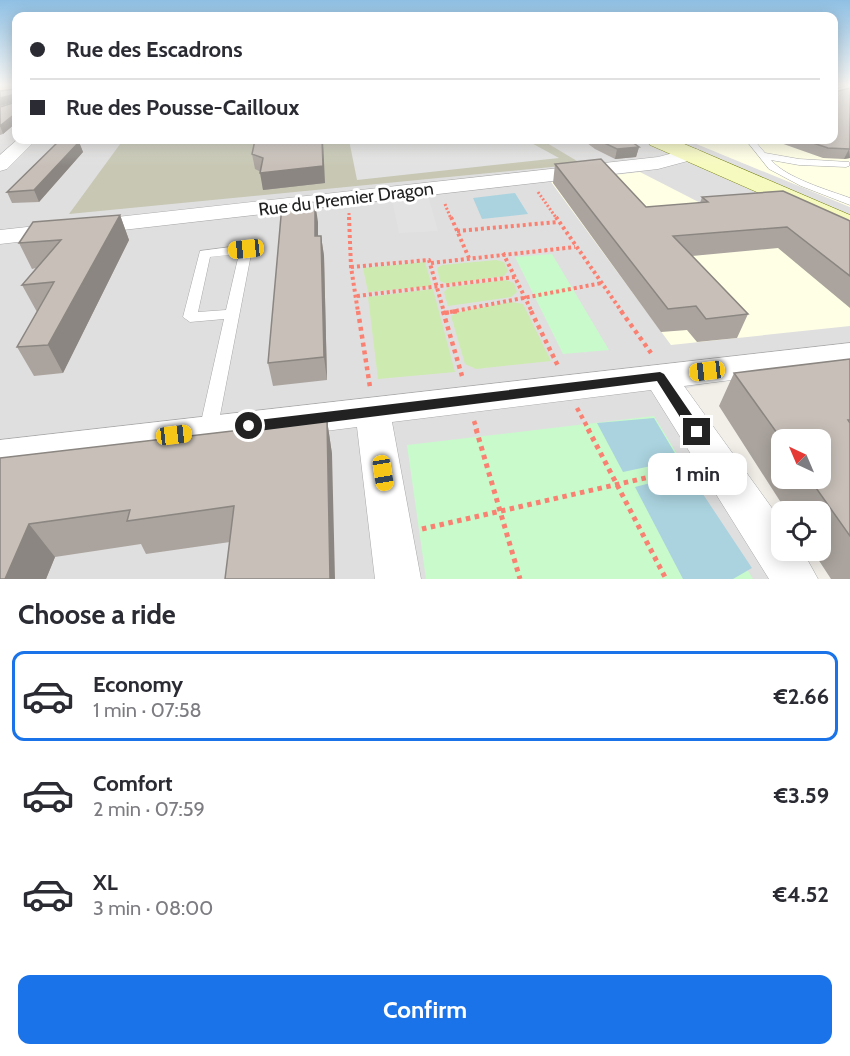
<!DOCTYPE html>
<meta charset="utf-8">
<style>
:root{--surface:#fff;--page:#f7f7f7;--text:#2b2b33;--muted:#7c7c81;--line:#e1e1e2;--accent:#1a73e8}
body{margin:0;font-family:Cabin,sans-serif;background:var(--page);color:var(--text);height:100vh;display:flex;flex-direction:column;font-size:22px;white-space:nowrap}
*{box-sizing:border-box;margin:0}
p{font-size:20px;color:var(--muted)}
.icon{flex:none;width:33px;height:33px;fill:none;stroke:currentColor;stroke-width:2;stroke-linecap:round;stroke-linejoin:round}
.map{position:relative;height:579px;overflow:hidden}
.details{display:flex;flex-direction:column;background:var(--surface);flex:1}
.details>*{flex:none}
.top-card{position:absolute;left:12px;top:12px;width:826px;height:132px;border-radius:12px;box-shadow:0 3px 15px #0003;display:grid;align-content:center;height:132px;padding:0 18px;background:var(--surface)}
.needle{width:39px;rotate:316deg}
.controls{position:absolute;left:771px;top:429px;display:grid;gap:12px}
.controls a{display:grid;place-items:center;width:60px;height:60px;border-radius:12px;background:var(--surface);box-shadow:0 3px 15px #0003;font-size:30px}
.end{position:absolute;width:27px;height:27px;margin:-14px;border:8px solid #222;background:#fff;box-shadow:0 0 0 3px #fff}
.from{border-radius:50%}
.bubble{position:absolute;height:42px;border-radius:12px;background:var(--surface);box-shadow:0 3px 15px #0003;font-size:20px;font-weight:700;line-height:42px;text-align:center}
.car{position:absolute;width:18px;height:36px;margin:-18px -9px;border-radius:8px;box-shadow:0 0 4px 2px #0007;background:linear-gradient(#f5c518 24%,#345 0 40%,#f5c518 0 76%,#345 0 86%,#f5c518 0)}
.top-card b{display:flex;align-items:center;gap:21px;height:57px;font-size:22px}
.top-card b+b{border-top:2px solid var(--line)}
.top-card i{width:15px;height:15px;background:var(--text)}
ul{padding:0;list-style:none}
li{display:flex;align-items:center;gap:18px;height:90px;margin:0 12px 9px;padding:0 6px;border:3px solid transparent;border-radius:12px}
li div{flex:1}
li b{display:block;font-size:22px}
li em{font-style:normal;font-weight:700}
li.on{border-color:var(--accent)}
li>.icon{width:54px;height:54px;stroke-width:1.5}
h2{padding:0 18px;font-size:27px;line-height:72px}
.button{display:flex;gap:12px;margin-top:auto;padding:12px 18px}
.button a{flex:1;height:69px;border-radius:12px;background:var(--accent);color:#fff;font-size:24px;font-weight:700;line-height:69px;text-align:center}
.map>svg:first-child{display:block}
.residential{fill:#e0dfdf}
.education{fill:#ffffe5}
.construction{fill:#c7c7b4}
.grass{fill:#cdebb0}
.park{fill:#c8facc}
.parking{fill:#e2e2e2}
.water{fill:#aad3df}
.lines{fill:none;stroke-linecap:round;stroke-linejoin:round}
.lane-casing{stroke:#a9a9a9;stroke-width:1}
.street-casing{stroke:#a9a9a9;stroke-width:1}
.secondary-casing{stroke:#707d05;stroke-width:1}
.primary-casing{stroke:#a06b00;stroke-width:1}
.path-far3{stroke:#fa8072;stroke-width:3;stroke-dasharray:2 2;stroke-linecap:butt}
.path-far2{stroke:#fa8072;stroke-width:4;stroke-dasharray:3 3;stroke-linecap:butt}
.path-far1{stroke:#fa8072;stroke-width:4.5;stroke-dasharray:4 4;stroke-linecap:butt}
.path{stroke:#fa8072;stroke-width:5;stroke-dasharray:4.5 4.5;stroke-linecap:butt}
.lane{fill:#fff;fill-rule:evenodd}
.street{fill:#fff;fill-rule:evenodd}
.secondary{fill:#f7fabf;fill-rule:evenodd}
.primary{fill:#fcd6a4;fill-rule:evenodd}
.wall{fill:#aba49e;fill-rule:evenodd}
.shaded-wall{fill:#8b8681}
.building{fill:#c7bfb8;stroke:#8b8681;stroke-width:1.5}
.route{fill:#222}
.labels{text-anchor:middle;stroke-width:6;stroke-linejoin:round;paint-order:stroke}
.far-street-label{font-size:18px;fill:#222;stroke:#fff}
</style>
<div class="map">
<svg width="850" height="579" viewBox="0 0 850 579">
<rect width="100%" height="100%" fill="#f2efe9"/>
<path class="residential" d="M0 85H16V140H687L850 207V351L683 389 782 550 807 579H0Z"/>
<path class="education" d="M834 85H850V207L687 140H834Z
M640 172 796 252 850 296V326L671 345 551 182Z"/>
<path class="construction" d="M123 140H542L582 164 69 214Z"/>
<path class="grass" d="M496 260 504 262 508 271 504 276 447 284 440 281 437 268 442 265Z
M425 262 432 286 368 292 363 268Z
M506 280 514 283 517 292 511 297 448 306 444 292 449 287Z
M433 289 455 372 378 379 368 297Z
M511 302 523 304 551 361 476 369 465 364 451 316 459 312Z"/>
<path class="park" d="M552 254 609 350 563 354 515 257Z
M654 416 753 579H426L407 445Z"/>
<path class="parking" d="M349 140H526L559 158 357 180Z
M428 196 438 231 399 233 392 199Z"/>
<path class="water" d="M515 193 528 214 482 219 473 198Z
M654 418 679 460 623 472 597 423Z
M689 473 752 568 733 579H683L635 487Z"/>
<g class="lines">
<defs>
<path id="lane" d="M850 85V89L834 94V90Z
M746 140H754L765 153 799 159 849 162V166L846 167 799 165 771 160C786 178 828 190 850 198V205L801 186 769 169Z
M246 245 252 249 217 431 214 436 208 438 202 436 199 431 224 319 190 322 183 317 200 251ZM239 254 226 310 198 312 210 257Z"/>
<path id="street" d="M17 140H36L7 169 0 171V155Z
M692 148 699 150 701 154 699 158 658 169 0 244V230L658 157Z
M850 343V365L684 386 782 522V550H802L818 579H769L651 390 392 422 421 579H375L357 427 0 472V440Z"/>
<path id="secondary" d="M647 140H675L850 215V233L650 145Z"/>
<path id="primary" d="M0 85H16V92L0 94Z"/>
</defs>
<use href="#lane" class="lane-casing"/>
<use href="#street" class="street-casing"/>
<use href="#secondary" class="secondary-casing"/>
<use href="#primary" class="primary-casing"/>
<path class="path-far3" d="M538 192 557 219
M445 204 451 219
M349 213V219"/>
<path class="path-far2" d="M349 217 351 267 358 312
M451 217 469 258
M556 217 622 312
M457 231 558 222
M503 253 532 312
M431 263 575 247
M351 267 429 260 444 312
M357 296 515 277
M450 312 602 283"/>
<path class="path-far1" d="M358 311 370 387
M443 311 462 376
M531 311 558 366
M621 311 651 353
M445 313 458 311
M577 408 589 430
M474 421 477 430"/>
<path class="path" d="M476 429 520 579
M588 429 666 579
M422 529 689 468"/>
<use href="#lane" class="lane"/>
<use href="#street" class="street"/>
<use href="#secondary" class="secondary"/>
<use href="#primary" class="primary"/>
</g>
<path class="wall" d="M850 88V158L844 159 823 158 775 141V140H834Z
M15 89 16 123 3 134 0 135V107L14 102 0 106Z
M583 140H629L639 147 636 157 615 159 595 149Z
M79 142 83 152 39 202 12 203 7 192Z
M252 154 325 183 263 190 261 172 255 169Z
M555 164 646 207 700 203 702 197 850 221V308L778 248 692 256 748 314 737 338 697 342 687 330 661 332 553 183Z
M120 215 129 240 63 373 34 376 17 347 37 312 22 285 36 268 32 269 19 243Z
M318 222V236H321L324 256 327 380 273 386 268 363Z
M850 359V579H831L812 550H820V512H787L719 406 734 373ZM782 440 820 478H782Z
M327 420 332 454 230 542 146 554 141 544 55 557 46 579H0V458Z"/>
<path class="shaded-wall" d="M12 95 15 102 0 106V98Z
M16 113V123L3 134 0 126Z
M322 140H323L325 183 263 190 260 173Z
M79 142 83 152 39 202 34 190Z
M639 147 636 157 615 159 617 149Z
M849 149 850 158 844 159Z
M315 202 318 222V257L315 236Z
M120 215 129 240 63 373 48 345Z
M321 236 324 256 327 380 324 357Z
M327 420 332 454 335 579H330Z
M29 524 55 557 46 579H5Z"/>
<path class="building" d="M15 85H16V113L0 126V107L13 103 15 97 12 95 0 98V91L15 89Z
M850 88V149L828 148 804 140H834V92Z
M60 140H77L79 142 34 190 7 192Z
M255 140H322L323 166 260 173 263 158 252 154Z
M598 140H629L639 147 617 149Z
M601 159 646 207 708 202 702 197 783 191 848 220 850 221V276L787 227 673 236 748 314 706 319 696 306 668 309 555 164Z
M315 202V236H321L324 357 268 363 282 205Z
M120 215 48 345 17 347 54 282 22 285 61 240 19 243 33 222Z
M850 359V420H848L850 423V536L809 478H820V440H782L734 373Z
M327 420 330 579H225L234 506 127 521 130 510 29 524 5 579H0V458Z"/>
<linearGradient id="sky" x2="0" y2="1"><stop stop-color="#8fc0e4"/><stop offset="0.51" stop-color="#f9f8f5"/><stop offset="1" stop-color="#f9f8f5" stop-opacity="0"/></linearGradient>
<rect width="850" height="166" fill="url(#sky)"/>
<path class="route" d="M660 372 664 374 701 428V436H692L657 381 249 432 243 426 249 421Z"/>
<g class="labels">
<g class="far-street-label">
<text transform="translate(346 199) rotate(-7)" y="6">Rue du Premier Dragon</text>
</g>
</g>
</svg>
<div class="controls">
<a><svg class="needle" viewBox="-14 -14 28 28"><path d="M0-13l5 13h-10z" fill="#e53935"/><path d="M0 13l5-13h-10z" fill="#7c7c81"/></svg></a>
<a><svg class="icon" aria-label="locate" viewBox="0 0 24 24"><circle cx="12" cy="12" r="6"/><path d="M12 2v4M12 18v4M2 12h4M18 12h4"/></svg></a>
</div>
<i class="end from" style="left:249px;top:426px"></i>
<i class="end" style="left:697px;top:432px"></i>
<div class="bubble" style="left:648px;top:453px;width:99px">1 min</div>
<i class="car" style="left:246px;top:249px;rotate:264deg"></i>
<i class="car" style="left:707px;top:371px;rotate:263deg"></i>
<i class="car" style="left:174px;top:435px;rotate:83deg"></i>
<i class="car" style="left:383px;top:473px;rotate:171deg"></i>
<div class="top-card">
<b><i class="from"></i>Rue des Escadrons</b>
<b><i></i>Rue des Pousse-Cailloux</b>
</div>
</div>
<section class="details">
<h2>Choose a ride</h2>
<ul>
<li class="on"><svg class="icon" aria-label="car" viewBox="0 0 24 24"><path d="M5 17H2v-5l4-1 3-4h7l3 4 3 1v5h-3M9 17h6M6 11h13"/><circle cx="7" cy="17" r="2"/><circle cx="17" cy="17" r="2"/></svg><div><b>Economy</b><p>1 min · 07:58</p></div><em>€2.66</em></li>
<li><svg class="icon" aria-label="car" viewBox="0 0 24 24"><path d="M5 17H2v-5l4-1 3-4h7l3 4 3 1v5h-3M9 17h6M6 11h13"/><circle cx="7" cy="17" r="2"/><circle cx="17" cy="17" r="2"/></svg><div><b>Comfort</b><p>2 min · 07:59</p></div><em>€3.59</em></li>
<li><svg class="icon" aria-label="car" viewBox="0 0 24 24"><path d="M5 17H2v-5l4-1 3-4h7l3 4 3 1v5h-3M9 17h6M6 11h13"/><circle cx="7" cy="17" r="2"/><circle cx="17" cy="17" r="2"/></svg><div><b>XL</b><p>3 min · 08:00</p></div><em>€4.52</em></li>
</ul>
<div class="button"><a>Confirm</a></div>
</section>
